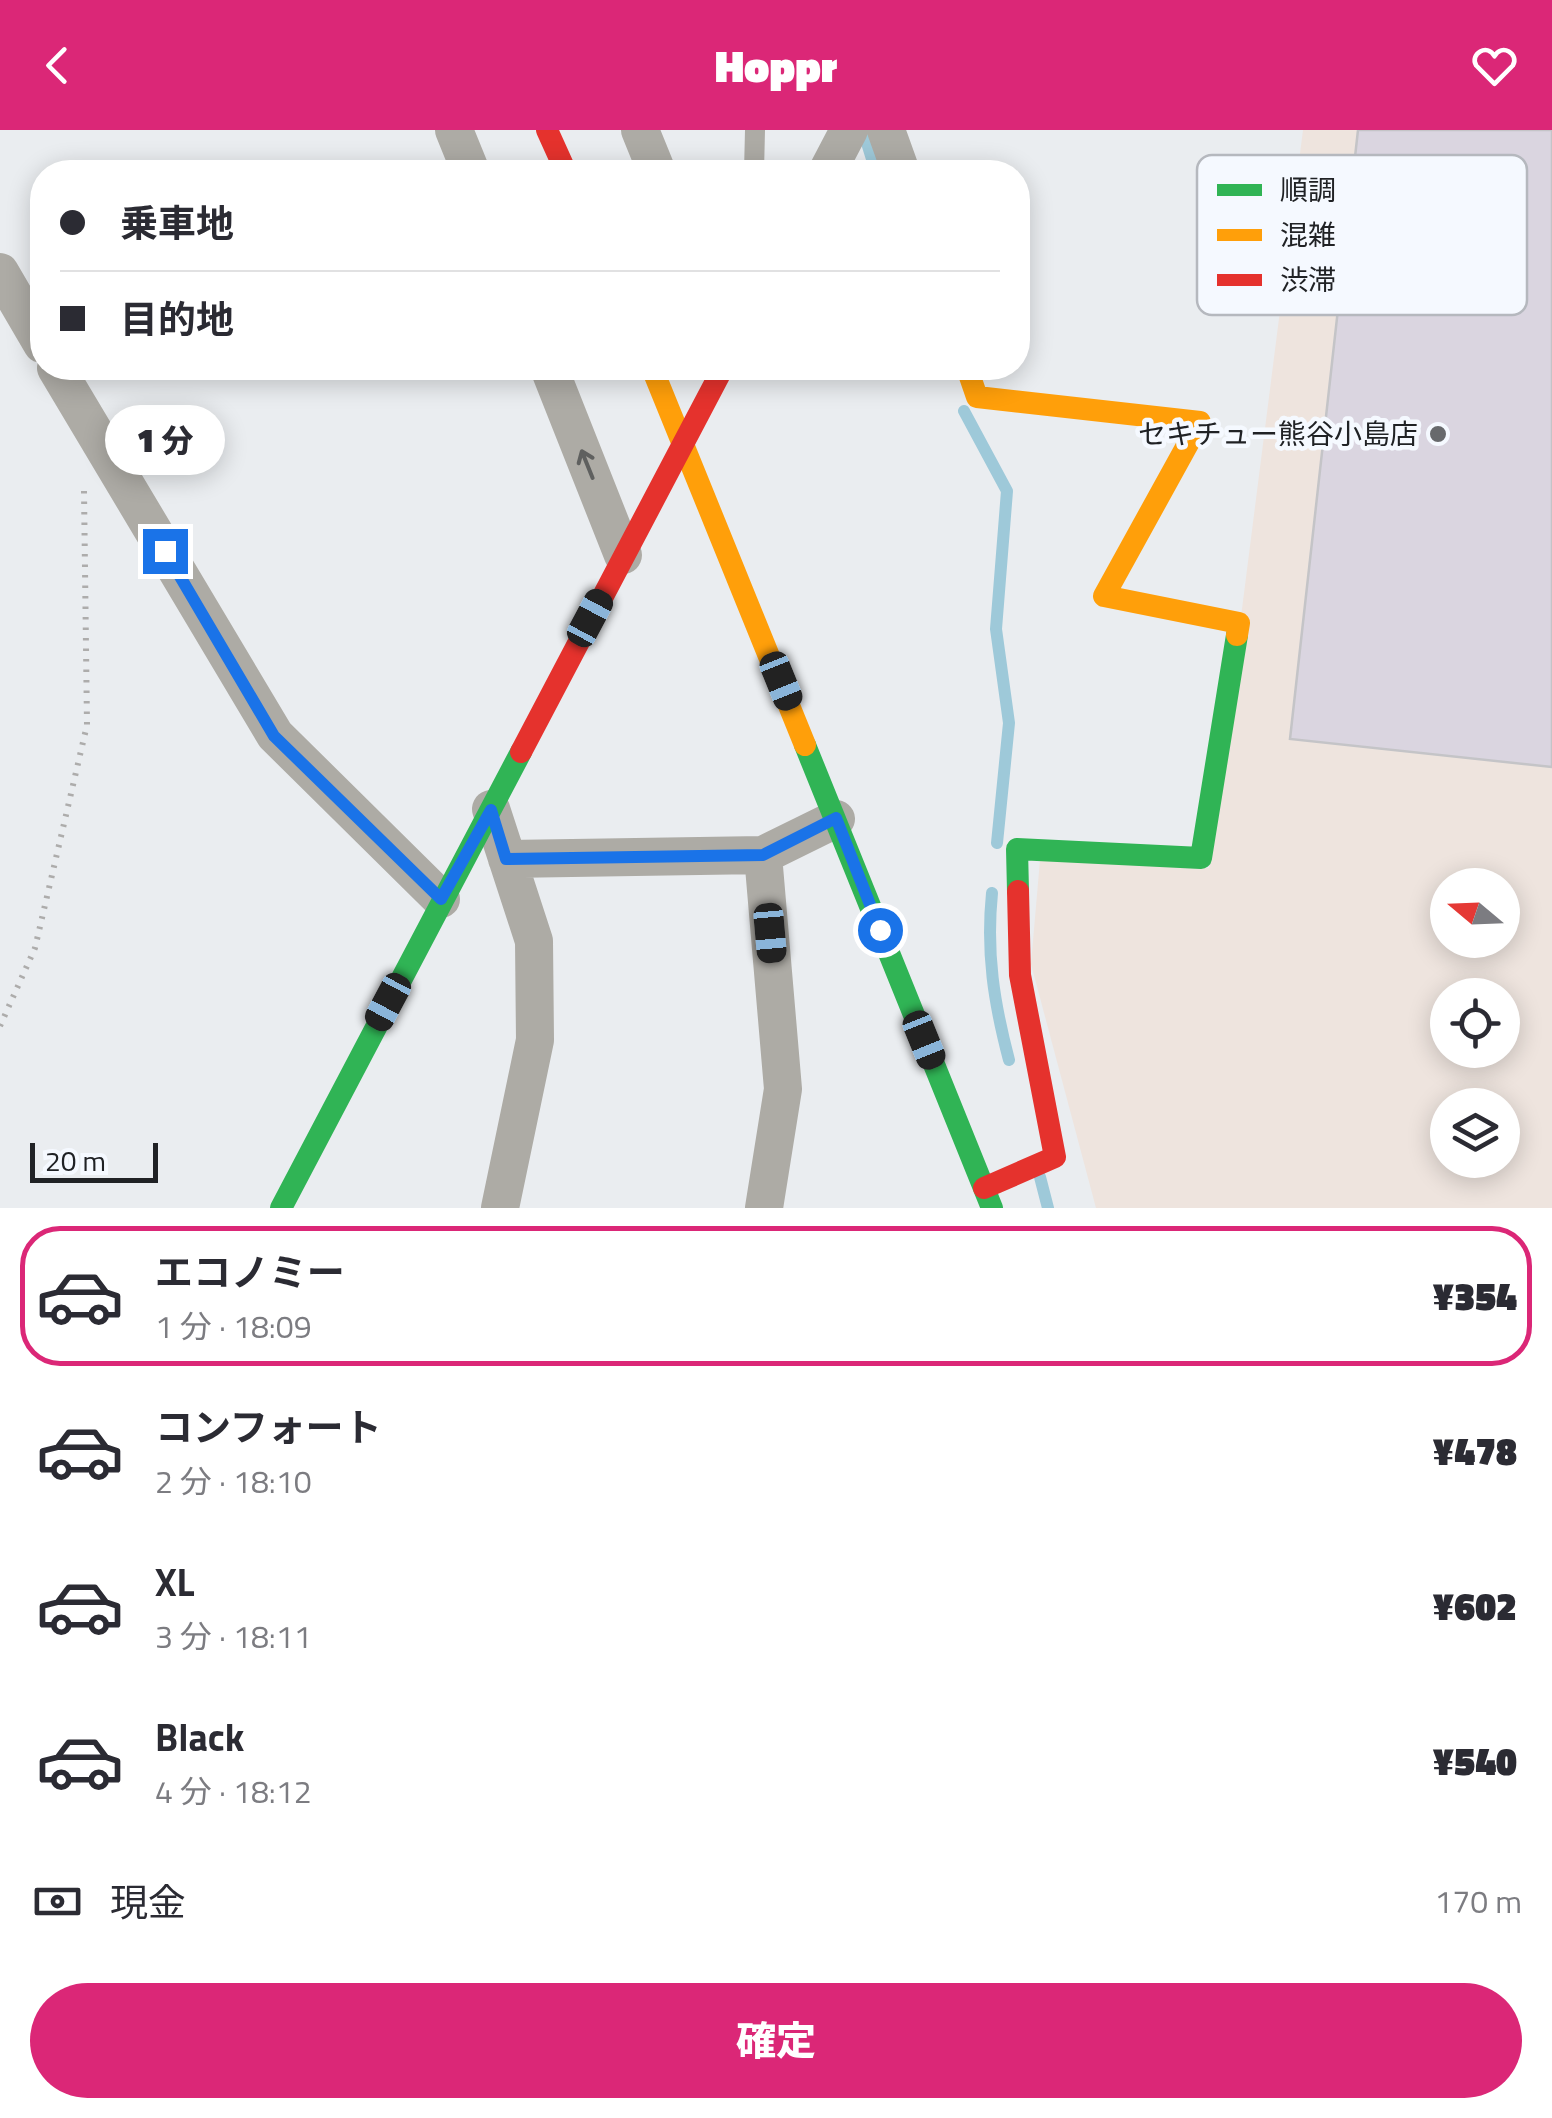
<!DOCTYPE html>
<html lang="ja">
<meta charset="utf-8">
<style>
:root{--surface:#fff;--page:#f7f7f7;--text:#2b2b33;--muted:#7c7c81;--line:#e1e1e2;--accent:#db2777}
body{margin:0;font-family:"Titillium Web","Noto Sans JP",sans-serif;background:var(--page);color:var(--text);height:100vh;display:flex;flex-direction:column;font-size:38px;white-space:nowrap}
*{box-sizing:border-box;margin:0}
p{font-size:32px;color:var(--muted)}
.icon{flex:none;width:55px;height:55px;fill:none;stroke:currentColor;stroke-width:2;stroke-linecap:round;stroke-linejoin:round}
.map{position:relative;height:1078px;overflow:hidden}
.panel{display:flex;flex-direction:column;background:var(--surface);flex:1}
.panel>*{flex:none}
.guide{position:absolute;left:30px;top:30px;width:1000px;height:220px;border-radius:40px;box-shadow:0 5px 25px #0003;display:grid;align-content:center;height:220px;padding:0 30px;background:var(--surface)}
.needle{width:65px;rotate:289deg}
.controls{position:absolute;left:1430px;top:738px;display:grid;gap:20px}
.controls a{display:grid;place-items:center;width:90px;height:90px;border-radius:50%;background:var(--surface);box-shadow:0 5px 25px #0003;font-size:50px}
.scale{position:absolute;left:30px;bottom:25px;width:128px;box-sizing:border-box;padding-left:10px;border:5px solid #202225;border-top:0;font-size:28px;line-height:35px;white-space:nowrap;color:#202225;-webkit-text-stroke:8px #f5f9ff;paint-order:stroke}
.end{position:absolute;width:45px;height:45px;margin:-22px;border:12px solid #1a73e8;background:#fff;box-shadow:0 0 0 5px #fff}
.from{border-radius:50%}
.bubble{position:absolute;height:70px;border-radius:35px;background:var(--surface);box-shadow:0 5px 25px #0003;font-size:32px;font-weight:800;line-height:70px;text-align:center}
.car{position:absolute;width:30px;height:60px;margin:-30px -15px;border-radius:12px;box-shadow:0 0 8px 2px #0007;background:linear-gradient(#222 24%,#8ab4d8 0 40%,#222 0 76%,#8ab4d8 0 86%,#222 0)}
.guide b{display:flex;align-items:center;gap:35px;height:95px;font-size:38px}
.guide b+b{border-top:2px solid var(--line)}
.guide i{width:25px;height:25px;background:var(--text)}
ul{padding:18px 0 0;list-style:none}
li{display:flex;align-items:center;gap:30px;height:140px;margin:0 20px 15px;padding:0 10px;border:5px solid transparent;border-radius:40px}
li div{flex:1}
li b{display:block;font-size:38px}
li em{font-style:normal;font-weight:800}
li.on{border-color:var(--accent)}
li>.icon{width:90px;height:90px;stroke-width:1.5}
.pay{display:flex;align-items:center;gap:25px;height:110px;padding:0 30px;font-size:38px}
.pay p{margin-inline-start:auto}
.cta{display:flex;gap:20px;margin-top:auto;padding:20px 30px}
.cta a{flex:1;height:115px;border-radius:60px;background:var(--accent);color:#fff;font-size:40px;font-weight:800;line-height:115px;text-align:center}
header{display:flex;justify-content:space-between;align-items:center;height:130px;padding:0 30px;background:var(--accent);color:#fff;font-size:45px;font-weight:800}
.map>svg:first-child{display:block}
.commercial{fill:#eee4de;fill-rule:evenodd}
.lines{fill:none;stroke-linecap:round;stroke-linejoin:round}
.stream{stroke:#9ec9d9;stroke-width:12}
.building{fill:#dad5e0;stroke:#c4c4c7;stroke-width:2.5}
.path{stroke:#adacab;stroke-width:6;stroke-dasharray:2.5 8;stroke-linecap:butt}
.lane{stroke:#adaba5;stroke-width:20}
.street{stroke:#adaba5;stroke-width:38}
.fast{stroke:#30b455;stroke-width:22}
.slow{stroke:#ff9f0a;stroke-width:22}
.jam{stroke:#e5322d;stroke-width:22}
.oneway{stroke:#5f605f}
.route{stroke:#1a73e8;stroke-width:12}
.poi-dot{fill:#67696c;stroke:#f5f9ff;stroke-width:4}
.labels{text-anchor:middle;stroke-width:9;stroke-linejoin:round;paint-order:stroke}
.poi-label{font-size:28px;fill:#202225;stroke:#f5f9ff;text-anchor:end}
.key{fill:#f5f9ff;stroke:#b5b8be;stroke-width:2.5}
.key-label{font-size:28px;fill:#202225}
</style>
<header><svg class="icon" aria-label="back" viewBox="0 0 24 24"><path d="M15 5l-7 7 7 7"/></svg>Hoppr<svg class="icon" aria-label="heart" viewBox="0 0 24 24"><path d="M12 20l-8-8c-3-5 5-10 8-4 3-6 11-1 8 4z"/></svg></header>
<div class="map">
<svg width="1552" height="1078" viewBox="0 0 1552 1078">
<rect width="100%" height="100%" fill="#eaedf0"/>
<path class="commercial" d="M1303 0H1552V1078H1096L1031 834 1040 730 1209 738ZM1448 755H1502V810H1448ZM1448 865H1502V920H1448ZM1448 975H1502V1030H1448Z"/>
<g class="lines">
<path class="stream" d="M863 0 876 42
M964 281 1007 361 996 499 1009 593 997 713
M992 763C986 823 994 873 1009 930
M1040 1047 1048 1078"/>
</g>
<path class="building" d="M1358 0H1552V637L1290 609Z"/>
<g class="lines">
<path class="path" d="M0 896 35 818 87 595 84 361"/>
<path class="lane" d="M754 42 755 0"/>
<path class="street" d="M454 0 471 42
M640 0 657 42
M886 0 901 42
M827 42 849 0
M0 142 42 214
M56 238 275 605 441 769
M549 238 623 425
M491 679 534 811 535 910 500 1078
M507 729 763 725
M764 1078 783 959 763 725 836 689"/>
<path class="fast" d="M805 615 992 1078
M1018 761 1017 719 1201 728 1237 505
M281 1078 521 622"/>
<path class="slow" d="M652 238 805 615
M967 238 977 267 1200 292 1104 466 1239 493 1237 505"/>
<path class="jam" d="M547 0 566 42
M521 622 723 238
M984 1058 1055 1027 1020 845 1018 761"/>
</g>
<defs><path id="oneway-shaft" d="M-6 0H5M1.5-3L5.5 0L1.5 3" fill="none" stroke-width="1.6" stroke-linecap="round" stroke-linejoin="round" transform="scale(2.5)"/></defs>
<use class="oneway" href="#oneway-shaft" transform="translate(587 334) rotate(-112)"/>
<g class="lines">
<path class="route" d="M165 421 274 606 441 769 491 680 506 729 763 725 836 688 880 800"/>
</g>
<circle class="poi-dot" cx="1438" cy="304" r="10"/>
<g class="labels">
<g class="poi-label">
<text x="1418" y="314">セキチュー熊谷小島店</text>
</g>
</g>
<rect x="1197" y="25" width="330" height="160" rx="15" class="key"/>
<rect x="1217" y="54" width="45" height="12" fill="#30b455"/>
<rect x="1217" y="99" width="45" height="12" fill="#ff9f0a"/>
<rect x="1217" y="144" width="45" height="12" fill="#e5322d"/>
<g class="key-label">
<text x="1280" y="70">順調</text>
<text x="1280" y="115">混雑</text>
<text x="1280" y="160">渋滞</text>
</g>
</svg>
<div class="controls">
<a><svg class="needle" viewBox="-14 -14 28 28"><path d="M0-13l5 13h-10z" fill="#e53935"/><path d="M0 13l5-13h-10z" fill="#7c7c81"/></svg></a>
<a><svg class="icon" aria-label="locate" viewBox="0 0 24 24"><circle cx="12" cy="12" r="6"/><path d="M12 2v4M12 18v4M2 12h4M18 12h4"/></svg></a>
<a><svg class="icon" aria-label="layers" viewBox="0 0 24 24"><path d="M12 4l9 5-9 5-9-5zM3 14l9 5 9-5"/></svg></a>
</div>
<div class="scale">20 m</div>
<i class="end from" style="left:880px;top:800px"></i>
<i class="end" style="left:165px;top:421px"></i>
<div class="bubble" style="left:105px;top:275px;width:120px">1 分</div>
<i class="car" style="left:590px;top:488px;rotate:28deg"></i>
<i class="car" style="left:781px;top:551px;rotate:158deg"></i>
<i class="car" style="left:770px;top:803px;rotate:175deg"></i>
<i class="car" style="left:388px;top:872px;rotate:208deg"></i>
<i class="car" style="left:924px;top:910px;rotate:158deg"></i>
<div class="guide">
<b><i class="from"></i>乗車地</b>
<b><i></i>目的地</b>
</div>
</div>
<section class="panel">
<ul>
<li class="on"><svg class="icon" aria-label="car" viewBox="0 0 24 24"><path d="M5 17H2v-5l4-1 3-4h7l3 4 3 1v5h-3M9 17h6M6 11h13"/><circle cx="7" cy="17" r="2"/><circle cx="17" cy="17" r="2"/></svg><div><b>エコノミー</b><p>1 分 · 18:09</p></div><em>¥354</em></li>
<li><svg class="icon" aria-label="car" viewBox="0 0 24 24"><path d="M5 17H2v-5l4-1 3-4h7l3 4 3 1v5h-3M9 17h6M6 11h13"/><circle cx="7" cy="17" r="2"/><circle cx="17" cy="17" r="2"/></svg><div><b>コンフォート</b><p>2 分 · 18:10</p></div><em>¥478</em></li>
<li><svg class="icon" aria-label="car" viewBox="0 0 24 24"><path d="M5 17H2v-5l4-1 3-4h7l3 4 3 1v5h-3M9 17h6M6 11h13"/><circle cx="7" cy="17" r="2"/><circle cx="17" cy="17" r="2"/></svg><div><b>XL</b><p>3 分 · 18:11</p></div><em>¥602</em></li>
<li><svg class="icon" aria-label="car" viewBox="0 0 24 24"><path d="M5 17H2v-5l4-1 3-4h7l3 4 3 1v5h-3M9 17h6M6 11h13"/><circle cx="7" cy="17" r="2"/><circle cx="17" cy="17" r="2"/></svg><div><b>Black</b><p>4 分 · 18:12</p></div><em>¥540</em></li>
</ul>
<div class="pay"><svg class="icon" aria-label="cash" viewBox="0 0 24 24"><path d="M3 7h18v10H3z"/><circle cx="12" cy="12" r="2"/></svg>現金<p>170 m</p></div>
<div class="cta"><a>確定</a></div>
</section>
